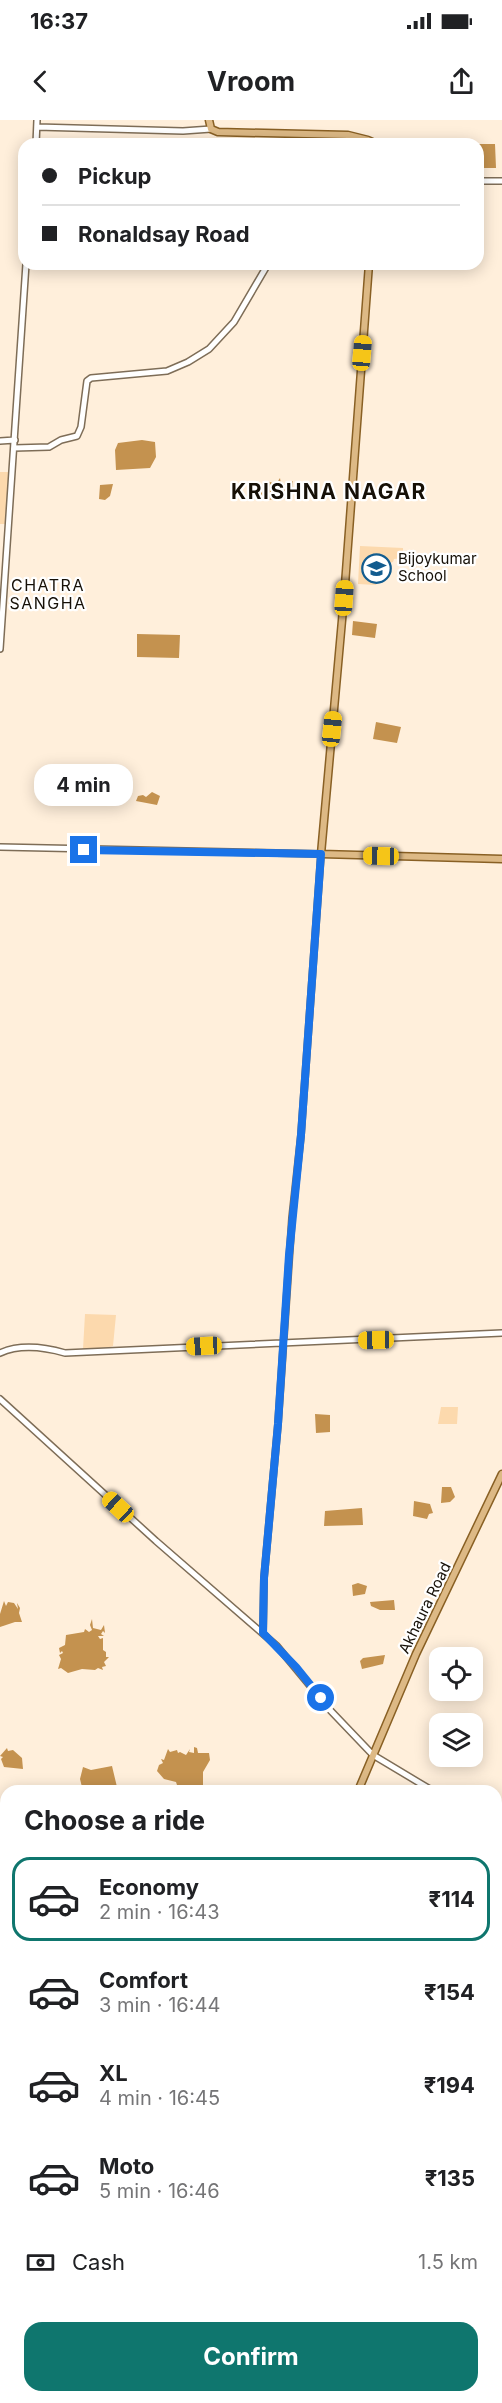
<!DOCTYPE html>
<meta charset="utf-8">
<style>
:root{--surface:#fff;--page:#f2f2f2;--text:#202124;--muted:#757577;--line:#e0e0e0;--accent:#0f766e}
body{margin:0;font-family:Inter,sans-serif;background:var(--page);color:var(--text);height:100vh;display:flex;flex-direction:column;font-size:22px;white-space:nowrap}
*{box-sizing:border-box;margin:0}
p{font-size:20px;color:var(--muted)}
.icon{flex:none;width:33px;height:33px;fill:none;stroke:currentColor;stroke-width:2;stroke-linecap:round;stroke-linejoin:round}
.map{position:relative;flex:1;overflow:hidden}
.panel{position:absolute;left:0px;top:1665px;width:502px;height:618px;display:flex;flex-direction:column;background:var(--surface);border-radius:18px 18px 0 0;box-shadow:0 3px 15px #0003}
.panel>*{flex:none}
.top-card{position:absolute;left:18px;top:18px;width:466px;height:132px;border-radius:18px;box-shadow:0 3px 15px #0003;display:grid;align-content:center;height:132px;padding:0 24px;background:var(--surface)}
.tools{position:absolute;left:429px;top:1527px;display:grid;gap:12px}
.tools a{display:grid;place-items:center;width:54px;height:54px;border-radius:12px;background:var(--surface);box-shadow:0 3px 15px #0003;font-size:30px}
.end{position:absolute;width:27px;height:27px;margin:-14px;border:8px solid #1a73e8;background:#fff;box-shadow:0 0 0 3px #fff}
.from{border-radius:50%}
.bubble{position:absolute;height:42px;border-radius:18px;background:var(--surface);box-shadow:0 3px 15px #0003;font-size:20px;font-weight:700;line-height:42px;text-align:center}
.car{position:absolute;width:18px;height:36px;margin:-18px -9px;border-radius:8px;box-shadow:0 0 4px 2px #0007;background:linear-gradient(#f5c518 24%,#345 0 40%,#f5c518 0 76%,#345 0 86%,#f5c518 0)}
.top-card b{display:flex;align-items:center;gap:21px;height:57px;font-size:22px}
.top-card b+b{border-top:2px solid var(--line)}
.top-card i{width:15px;height:15px;background:var(--text)}
ul{padding:0;list-style:none}
li{display:flex;align-items:center;gap:18px;height:84px;margin:0 12px 9px;padding:0 12px;border:3px solid transparent;border-radius:18px}
li div{flex:1}
li b{display:block;font-size:22px}
li em{font-style:normal;font-weight:700}
li.active{border-color:var(--accent)}
li>.icon{width:54px;height:54px;stroke-width:1.5}
h2{padding:0 24px;font-size:27px;line-height:72px}
.pay{display:flex;align-items:center;gap:15px;height:66px;padding:0 24px;font-size:22px}
.pay p{margin-inline-start:auto}
.primary-button{display:flex;gap:12px;margin-top:auto;padding:12px 24px}
.primary-button a{flex:1;height:69px;border-radius:18px;background:var(--accent);color:#fff;font-size:24px;font-weight:700;line-height:69px;text-align:center}
.status{display:flex;justify-content:space-between;align-items:center;height:42px;padding:0 30px;background:var(--surface);direction:ltr}
.status svg{height:16px;fill:currentColor}
header{display:flex;justify-content:space-between;align-items:center;height:78px;padding:0 24px;background:var(--surface);font-size:27px;font-weight:700}
.map>svg:first-child{display:block}
.green{fill:#fcd9ad}
.water{fill:#c4924f}
.lines{fill:none;stroke-linecap:round;stroke-linejoin:round}
.minor-casing{stroke:#7e6d57;stroke-width:8}
.major-casing{stroke:#896024;stroke-width:9}
.minor{stroke:#fff;stroke-width:5}
.major{stroke:#ddb985;stroke-width:6}
.route{stroke:#1a73e8;stroke-width:8}
.labels{text-anchor:middle;stroke-width:4.5;stroke-linejoin:round;paint-order:stroke}
.poi-label{font-size:15px;fill:#161007;stroke:#fff;text-anchor:start}
.street-label{font-size:15px;fill:#161007;stroke:#fff}
.neighbourhood-label{font-size:16px;letter-spacing:1.5px;fill:#161007;stroke:#fff}
.district-label{font-size:21px;font-weight:bold;letter-spacing:1.5px;fill:#161007;stroke:#fff}
</style>
<div class="status"><b>16:37</b><svg viewBox="0 0 49 12"><path d="M0 12V9h3v3zM5 12V6h3v6zM10 12V3h3v9zM15 12V0h3v12zM26 1h20v11H26zM47 4h2v5h-2z"/></svg></div>
<header><svg class="icon" aria-label="back" viewBox="0 0 24 24"><path d="M15 5l-7 7 7 7"/></svg>Vroom<svg class="icon" aria-label="share" viewBox="0 0 24 24"><path d="M12 15V3M7 8l5-5 5 5M5 13v7h14v-7"/></svg></header>
<div class="map">
<svg width="502" height="2283" viewBox="0 0 502 2283">
<rect width="100%" height="100%" fill="#ffefdb"/>
<path class="green" d="M0 352H11L6 404H0Z
M360 426 403 428V438L394 439 393 442 389 443V450H383L382 462H377L376 465 358 464Z
M85 1194 116 1195 113 1226 103 1229H83Z
M441 1287H458L457 1304H438Z"/>
<path class="water" d="M479 24H495L496 48H479Z
M142 320 155 322 156 337 150 348 116 350 115 330 118 323Z
M280 358 281 364 287 365 293 361 292 372 289 369 285 370 281 378 269 380 261 375 262 364 267 361 276 364Z
M113 364 110 376 105 380 99 379 100 365Z
M353 501 377 504 375 518 352 515Z
M137 514 180 515 179 538 137 537Z
M376 602 401 607 397 623 373 619Z
M152 672 160 676 157 685 136 681 138 676 143 675 146 677Z
M315 1294 330 1295V1312L316 1313Z
M442 1367H451L455 1377 450 1382 441 1383Z
M414 1381 430 1384 433 1393 429 1394 427 1399 413 1396Z
M362 1388 363 1405 324 1406 325 1391Z
M358 1463 367 1466 365 1474 353 1476 352 1465Z
M394 1480 395 1490H380L371 1486 370 1482Z
M4 1481 6 1486 8 1482 14 1483 18 1489 17 1483 20 1488 19 1493 22 1502H15L0 1507V1494Z
M92 1499 93 1508 101 1510 104 1505 105 1513 103 1511 101 1514 104 1516H98L100 1519 103 1518V1530L106 1532V1537H109L104 1542 106 1546 102 1547 103 1550 98 1548 95 1550 82 1549 68 1553 61 1548 58 1549 61 1539 59 1535 63 1533 62 1531 60 1533 59 1528 65 1525 66 1515 84 1512 85 1509 89 1512 92 1510 90 1505Z
M385 1535 383 1544 362 1549 360 1541 363 1538Z
M194 1627 197 1628 198 1633H209L210 1640 203 1652V1666L206 1671H179L176 1662 164 1659 157 1651 159 1645 163 1643 161 1639 164 1640 168 1629 170 1632 177 1630 178 1633 180 1632 186 1635 190 1629 189 1632 194 1633Z
M7 1628 8 1631 13 1630 22 1638 23 1649 4 1647 1 1639 3 1637 0 1636Z
M112 1646 117 1667 123 1666 126 1671H83L80 1659 83 1647 91 1650Z"/>
<g class="lines">
<defs>
<path id="minor" d="M37 7 183 11 211 9
M36 24 37 0
M478 61H502
M0 321 15 320
M14 328 49 327 61 320 77 316 81 307 87 261 91 258 167 251 188 242 209 229 234 202 268 144
M0 529 26 144
M0 727 321 734 301 1015 292 1098 278 1304 264 1458 263 1513
M0 1233C20 1224 44 1227 65 1233L502 1213
M0 1279 156 1421 277 1526 330 1590 373 1635 433 1671
M496 1709 502 1712"/>
<path id="major" d="M209 0 211 9 218 12 348 15 368 20
M341 16 350 24
M361 24 368 20 377 24
M369 144 344 478 321 734 502 739
M358 1671 416 1534 502 1354
M82 2283 85 2277"/>
</defs>
<use href="#minor" class="minor-casing"/>
<use href="#major" class="major-casing"/>
<use href="#minor" class="minor"/>
<use href="#major" class="major"/>
</g>
<g class="lines">
<path class="route" d="M84 730 321 734 301 1015 289 1135 278 1304 264 1458 263 1513 296 1547 321 1578"/>
</g>
<defs>
<symbol id="school-ring" viewBox="-11 -11 22 22"><circle r="9.5" fill="#fff" stroke="#125c8f" stroke-width="1.5"/><path d="M0-5L7-2L0 1L-7-2ZM-4 1L0 2.5L4 1V4Q0 6-4 4Z" fill="#125c8f"/></symbol>
</defs>
<g fill-rule="evenodd">
<use href="#school-ring" x="360" y="432" width="33" height="33"/>
</g>
<g class="labels">
<g class="poi-label">
<text x="398" y="444">Bijoykumar<tspan x="398" dy="17">School</tspan></text>
</g>
<g class="street-label">
<text transform="translate(425 1488) rotate(-64)" y="5">Akhaura Road</text>
</g>
<g class="neighbourhood-label">
<text x="48" y="471">CHATRA<tspan x="48" dy="18">SANGHA</tspan></text>
</g>
<g class="district-label">
<text x="329" y="379">KRISHNA NAGAR</text>
</g>
</g>
</svg>
<div class="tools">
<a><svg class="icon" aria-label="locate" viewBox="0 0 24 24"><circle cx="12" cy="12" r="6"/><path d="M12 2v4M12 18v4M2 12h4M18 12h4"/></svg></a>
<a><svg class="icon" aria-label="layers" viewBox="0 0 24 24"><path d="M12 4l9 5-9 5-9-5zM3 14l9 5 9-5"/></svg></a>
</div>
<i class="end from" style="left:321px;top:1578px"></i>
<i class="end" style="left:84px;top:730px"></i>
<div class="bubble" style="left:34px;top:644px;width:99px">4 min</div>
<i class="car" style="left:362px;top:233px;rotate:5deg"></i>
<i class="car" style="left:344px;top:478px;rotate:4deg"></i>
<i class="car" style="left:332px;top:609px;rotate:6deg"></i>
<i class="car" style="left:381px;top:736px;rotate:271deg"></i>
<i class="car" style="left:376px;top:1220px;rotate:269deg"></i>
<i class="car" style="left:204px;top:1226px;rotate:267deg"></i>
<i class="car" style="left:118px;top:1387px;rotate:313deg"></i>
<div class="top-card">
<b><i class="from"></i>Pickup</b>
<b><i></i>Ronaldsay Road</b>
</div>
<section class="panel">
<h2>Choose a ride</h2>
<ul>
<li class="active"><svg class="icon" aria-label="car" viewBox="0 0 24 24"><path d="M5 17H2v-5l4-1 3-4h7l3 4 3 1v5h-3M9 17h6M6 11h13"/><circle cx="7" cy="17" r="2"/><circle cx="17" cy="17" r="2"/></svg><div><b>Economy</b><p>2 min · 16:43</p></div><em>₹114</em></li>
<li><svg class="icon" aria-label="car" viewBox="0 0 24 24"><path d="M5 17H2v-5l4-1 3-4h7l3 4 3 1v5h-3M9 17h6M6 11h13"/><circle cx="7" cy="17" r="2"/><circle cx="17" cy="17" r="2"/></svg><div><b>Comfort</b><p>3 min · 16:44</p></div><em>₹154</em></li>
<li><svg class="icon" aria-label="car" viewBox="0 0 24 24"><path d="M5 17H2v-5l4-1 3-4h7l3 4 3 1v5h-3M9 17h6M6 11h13"/><circle cx="7" cy="17" r="2"/><circle cx="17" cy="17" r="2"/></svg><div><b>XL</b><p>4 min · 16:45</p></div><em>₹194</em></li>
<li><svg class="icon" aria-label="car" viewBox="0 0 24 24"><path d="M5 17H2v-5l4-1 3-4h7l3 4 3 1v5h-3M9 17h6M6 11h13"/><circle cx="7" cy="17" r="2"/><circle cx="17" cy="17" r="2"/></svg><div><b>Moto</b><p>5 min · 16:46</p></div><em>₹135</em></li>
</ul>
<div class="pay"><svg class="icon" aria-label="cash" viewBox="0 0 24 24"><path d="M3 7h18v10H3z"/><circle cx="12" cy="12" r="2"/></svg>Cash<p>1.5 km</p></div>
<div class="primary-button"><a>Confirm</a></div>
</section>
</div>
